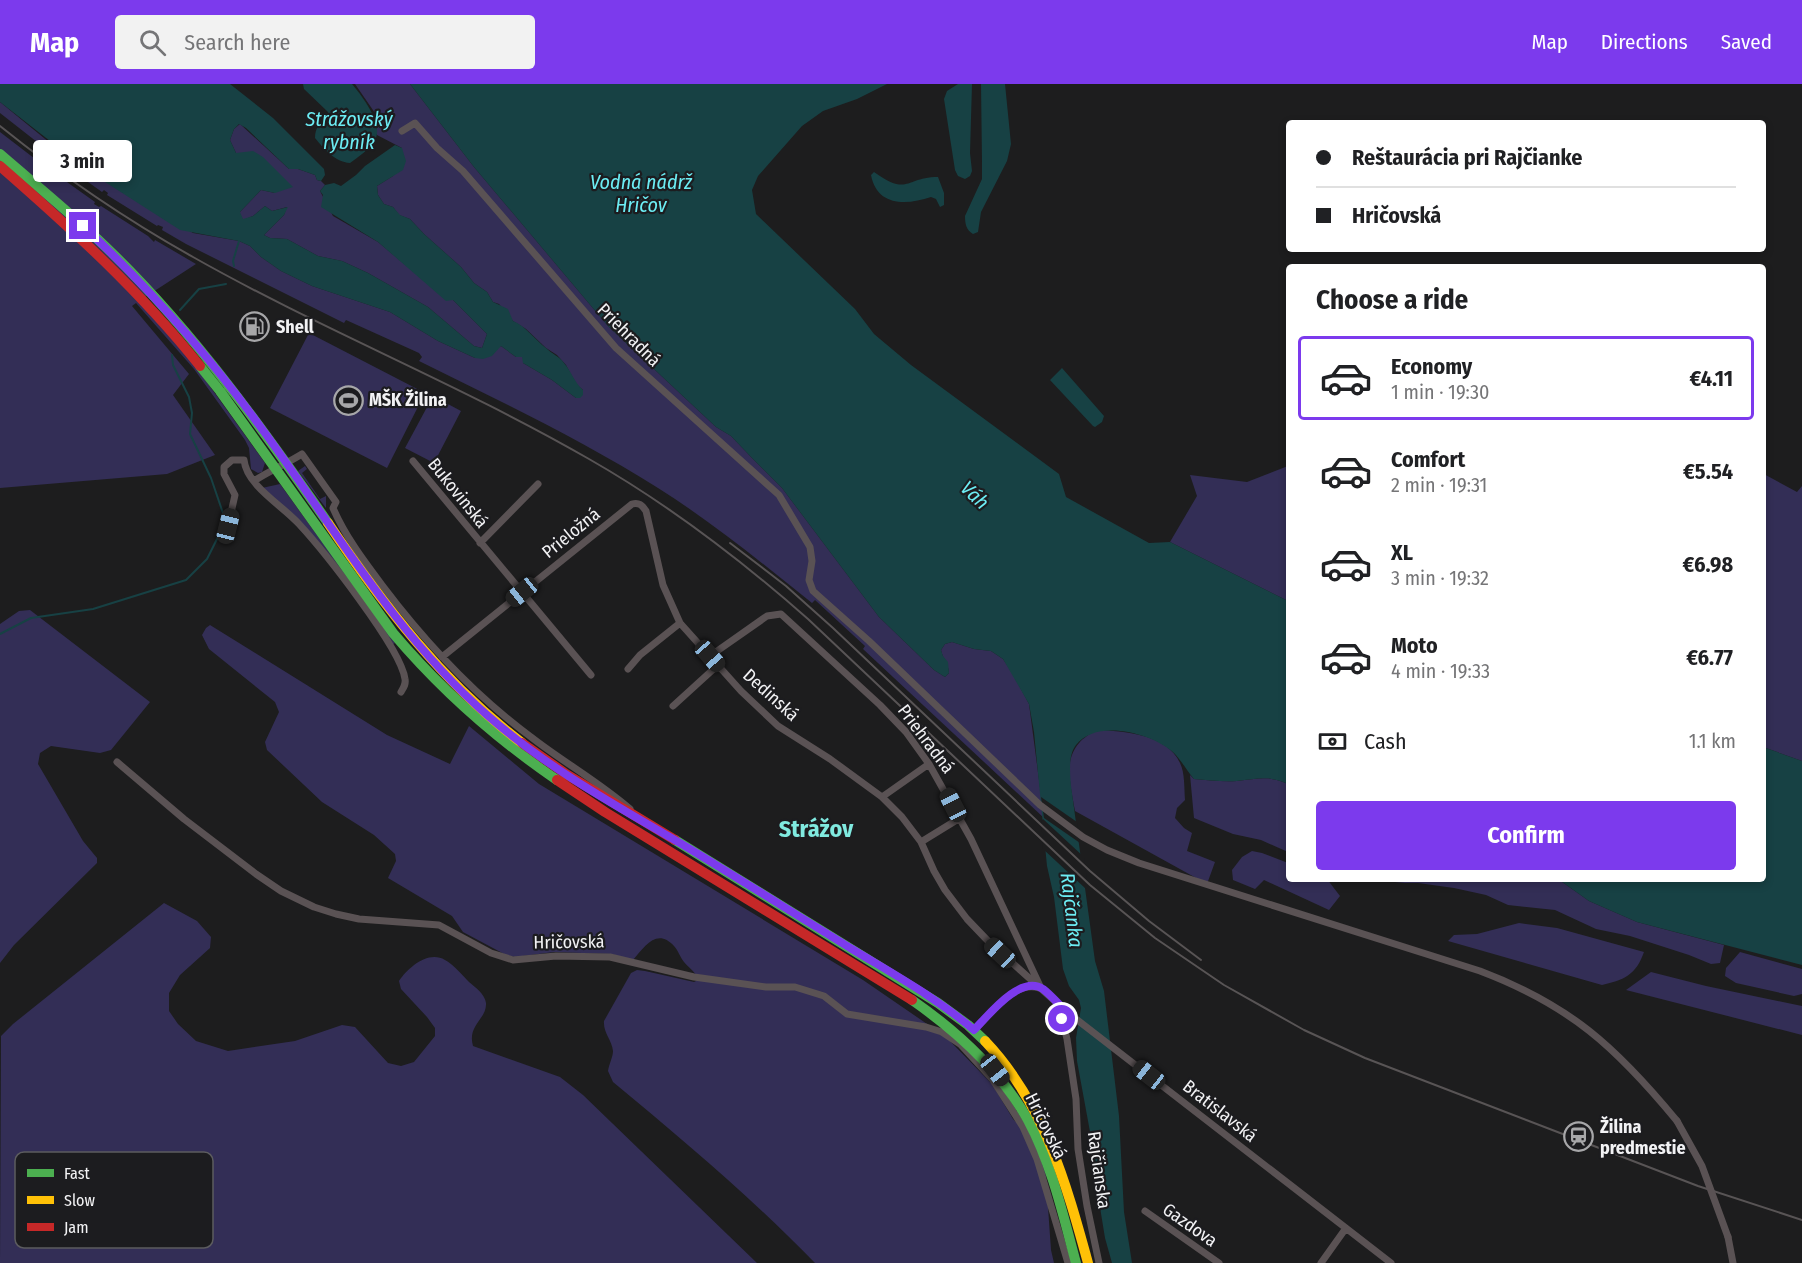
<!DOCTYPE html>
<meta charset="utf-8">
<style>
:root{--surface:#fff;--page:#f2f2f2;--text:#202124;--muted:#757577;--line:#e0e0e0;--accent:#7c3aed}
body{margin:0;font-family:"Fira Sans Condensed",sans-serif;background:var(--page);color:var(--text);height:100vh;display:flex;flex-direction:column;font-size:22px;white-space:nowrap}
*{box-sizing:border-box;margin:0}
p{font-size:20px;color:var(--muted)}
.icon{flex:none;width:33px;height:33px;fill:none;stroke:currentColor;stroke-width:2;stroke-linecap:round;stroke-linejoin:round}
.map{position:relative;flex:1;overflow:hidden}
.side{position:absolute;left:1286px;top:180px;width:480px;height:618px;display:flex;flex-direction:column;background:var(--surface);border-radius:6px;box-shadow:0 3px 9px #0003}
.side>*{flex:none}
.hud{position:absolute;left:1286px;top:36px;width:480px;height:132px;border-radius:6px;box-shadow:0 3px 9px #0003;display:grid;align-content:center;height:132px;padding:0 30px;background:var(--surface)}
.end{position:absolute;width:27px;height:27px;margin:-14px;border:8px solid #7c3aed;background:#fff;box-shadow:0 0 0 3px #fff}
.from{border-radius:50%}
.bubble{position:absolute;height:42px;border-radius:6px;background:var(--surface);box-shadow:0 3px 9px #0003;font-size:20px;font-weight:700;line-height:42px;text-align:center}
.car{position:absolute;width:18px;height:36px;margin:-18px -9px;border-radius:8px;box-shadow:0 0 4px 2px #0007;background:linear-gradient(#222 24%,#8ab4d8 0 40%,#222 0 76%,#8ab4d8 0 86%,#222 0)}
.hud b{display:flex;align-items:center;gap:21px;height:57px;font-size:22px}
.hud b+b{border-top:2px solid var(--line)}
.hud i{width:15px;height:15px;background:var(--text)}
ul{padding:0;list-style:none}
li{display:flex;align-items:center;gap:18px;height:84px;margin:0 12px 9px;padding:0 18px;border:3px solid transparent;border-radius:6px}
li div{flex:1}
li b{display:block;font-size:22px}
li em{font-style:normal;font-weight:700}
li.current{border-color:var(--accent)}
li>.icon{width:54px;height:54px;stroke-width:1.5}
h2{padding:0 30px;font-size:27px;line-height:72px}
.pay{display:flex;align-items:center;gap:15px;height:66px;padding:0 30px;font-size:22px}
.pay p{margin-inline-start:auto}
.button{display:flex;gap:12px;margin-top:auto;padding:12px 30px}
.button a{flex:1;height:69px;border-radius:6px;background:var(--accent);color:#fff;font-size:24px;font-weight:700;line-height:69px;text-align:center}
header{display:flex;align-items:center;gap:36px;box-sizing:border-box;height:84px;padding:0 30px;background:var(--accent);color:#fff}
header strong{font-size:28px}
nav{display:flex;gap:33px;margin-inline-start:auto;font-size:21px}
.search{width:420px;height:54px;background:var(--page);display:flex;align-items:center;gap:15px;box-sizing:border-box;padding:0 21px;border-radius:6px;color:var(--muted);font-size:22px}
.map>svg:first-child{display:block}
.green{fill:#332e56}
.water{fill:#174144}
.pier{fill:#1d1d1e}
.lines{fill:none;stroke-linecap:round;stroke-linejoin:round}
.stream{stroke:#174144;stroke-width:2}
.street{stroke:#5a5254;stroke-width:7}
.fast{stroke:#4caf50;stroke-width:10}
.slow{stroke:#ffc107;stroke-width:10}
.jam{stroke:#c62828;stroke-width:10}
.rail{stroke:#585455;stroke-width:2}
.street-bridge{stroke:#5a5254;stroke-width:7}
.route{stroke:#7c3aed;stroke-width:8}
.labels{text-anchor:middle;stroke-width:4.5;stroke-linejoin:round;paint-order:stroke}
.poi-label{font-size:18px;font-weight:bold;fill:#f2f2f4;stroke:#1c1c1f;text-anchor:start}
.street-label{font-size:18px;fill:#f2f2f4;stroke:#1c1c1f}
.water-label{font-size:20px;font-style:italic;fill:#6cedf4;stroke:#1c1c1f}
.district-label{font-size:24px;font-weight:bold;fill:#80eae0;stroke:#1c1c1f}
.key{fill:#1c1c1f;stroke:#5c5c5f;stroke-width:1.5}
.key-label{font-size:16px;fill:#f2f2f4}
</style>
<header>
<strong>Map</strong>
<div class="search"><svg class="icon" aria-label="search" viewBox="0 0 24 24"><circle cx="10" cy="10" r="6"/><path d="M15 15l6 6"/></svg>Search here</div>
<nav><a>Map</a><a>Directions</a><a>Saved</a></nav>
</header>
<div class="map">
<svg width="1802" height="1179" viewBox="0 0 1802 1179">
<rect width="100%" height="100%" fill="#1d1d1e"/>
<path class="green" d="M355 0H410L474 83 608 242 716 343 731 352 752 374 782 404 879 533 934 586 945 593 949 589C948 577 943 576 941 566L945 560 952 558 974 565 991 567 1003 575 1013 590 1029 620 1044 734 863 565 865 562 815 516 812 519C762 479 712 438 658 404 582 356 500 317 419 277L422 273 419 269 346 236 344 239 186 160 162 146 163 143 158 141 157 142 107 111 108 109 104 106 102 108 88 98 0 29V18L61 68 193 149 239 157 250 162 261 173 281 187 312 202 390 228 438 257 475 274 501 262 516 273H523V279L552 296 576 314 583 306 576 300 566 281 557 271 546 264 526 245 513 237 499 220 493 218 487 208 474 199 461 183 424 150 410 135 399 131 393 123 384 120 378 111 377 102 393 92 402 64 377 51 375 29Z
M240 40 289 85H298L315 91 317 96 321 97 325 101 320 107 333 132 378 158 403 179 453 216 487 250 482 264 474 262 428 223 368 189 342 177 318 172 287 155 270 154 264 151 284 131 287 123 272 127 265 122 253 132 243 136 239 129 261 106 275 109 236 69 230 56 234 45Z
M0 48 43 81 95 118 94 120 99 123 101 122 148 152 154 158 155 156 196 180 139 217 196 283 265 379 262 388 258 389 251 385 249 364 245 356 194 285 136 219 132 222 189 290 173 311 215 371 167 390 0 404Z
M309 249 425 309 387 384 270 324Z
M433 312 461 327 434 379 405 364Z
M305 382 307 385 302 389 320 415 326 412V424L298 387Z
M1288 382V517L1170 458 1197 412 1190 391 1247 398Z
M1762 389 1797 408 1802 402V677L1763 663Z
M280 400 395 559 392 561 346 496 262 404Z
M30 526 150 618 111 666 100 669 51 662 40 669 38 680 83 757 97 774V779L14 861 0 879V540L19 527Z
M210 541 387 651 450 680 469 642 539 700 863 896 946 953 992 1000 1013 1035 1044 1066 1051 1166 1054 1179H815C752 1114 683 1056 613 998L608 987C609 980 613 973 613 967 612 956 603 949 604 937L631 889 637 886 645 887 694 898 698 896C696 888 689 884 684 878 680 873 678 866 674 862 657 843 644 863 633 876L611 870 554 868 515 873 506 871 463 848 452 832 388 794 396 777 395 770 374 751 322 718 267 666 265 658 279 628 275 618 209 565 202 551 206 544Z
M1097 646C1123 647 1167 650 1180 679 1185 689 1184 704 1185 716L1177 724 1175 734 1184 744 1192 749 1187 767 1215 778 1207 800 1075 727C1069 693 1060 664 1097 646Z
M1190 691 1194 695C1208 696 1223 698 1237 697 1257 695 1270 691 1288 700V768L1261 756 1233 750 1194 734Z
M1252 767 1262 769 1288 779V795H1327L1340 812 1329 826 1264 796 1255 805 1233 796 1232 786 1242 773Z
M1365 795H1558L1589 817 1637 838 1724 861 1720 879 1711 880 1689 871 1630 852 1596 845 1555 826 1508 821 1486 811 1454 804 1418 799H1405Z
M164 819 197 837 211 853 210 864 180 891 169 909V927L178 940 196 957 228 967 295 957 342 941 355 943 388 979 401 982 414 978 435 952V944L427 933 401 905 399 897C408 884 428 866 445 876 454 881 462 891 469 898 475 903 485 910 486 919 487 935 467 941 473 962L560 993 583 1011 757 1179H0L1 952 13 940Z
M1519 839 1557 844 1644 868C1636 891 1624 896 1602 901L1448 857 1454 851 1477 850Z
M1740 868 1802 885V910L1794 912 1736 899 1725 892 1726 884Z
M1651 888 1706 902 1802 922V951L1626 906Z"/>
<path class="water" d="M0 0H230L273 34 324 85 325 91 321 97 317 96 315 91 298 85H289L246 44 239 40 234 45 230 56 236 69 253 67 263 73 293 103 275 109 261 106 240 128 243 135 253 132 265 122 272 127 288 123 284 131 264 151 270 154 287 155 318 172 342 177 368 189 428 223 474 262 482 264 487 250 453 216 446 217 378 158 321 123 323 111 320 107 325 101 334 99 341 102 356 91 365 82 395 61 402 64 406 77 403 86 377 102 378 111 384 120 393 123 400 131 410 135 424 150 461 183 474 199 487 208 493 218 508 225 513 237C526 242 535 256 546 264 552 270 559 272 564 279 572 288 574 298 583 306V311L580 314H576L552 296 523 279 522 273H516L501 262 492 272 483 275 475 274 438 257 390 228 312 202 281 187 261 173 250 162 239 157 180 146 91 89 0 18Z
M303 0H352C362 12 384 40 375 56 370 65 358 73 350 79 335 78 324 65 315 54 315 44 320 38 327 33L328 28 304 5Z
M410 0H887L857 15 823 27 802 42 758 92 752 106 756 130 855 225 874 250 911 281 1059 390 1066 413 1149 459 1170 458 1288 517V700C1270 691 1257 695 1237 697 1223 698 1208 696 1194 695 1187 687 1181 676 1174 669 1153 649 1096 634 1076 661 1068 671 1070 689 1071 702L1095 877 1104 907 1119 1032 1124 1128 1132 1179H1112L1105 1154 1098 1111 1095 1075 1077 977 1076 954 1081 924 1079 916 1069 902 1063 885 1054 813 1047 782 1034 648 1029 620 1003 575 991 567 974 565 952 558 945 560 941 566 943 572 948 578 949 589 945 593 934 586 879 533 782 404 752 374 731 352 716 343 608 242 474 83Z
M958 0H972L970 69 972 87 970 92 965 95 958 92 955 86 944 15 947 7Z
M981 0H1005L1011 60 1007 77 981 128 978 148 973 150C966 146 965 139 965 132L982 95V78Z
M874 88C909 113 905 93 938 93L944 109V121L940 123 936 115 931 113C907 121 877 123 871 91Z
M1062 284 1104 332 1102 338 1095 343 1093 342 1050 296Z
M1763 663 1802 677V881L1637 838 1589 817 1558 795H1762Z"/>
<path class="pier" d="M1041 713 1077 738 1080 759 1044 734Z
M1043 735 1084 773 1088 803 1086 805 1043 765 1042 753 1044 751 1042 748 1041 738Z"/>
<g class="lines">
<path class="stream" d="M234 182 233 177 239 157
M180 226 199 205 226 200
M0 550 31 534 93 525 186 496 207 475 220 449 224 432 211 394 190 350 192 329 189 313 173 281 172 271"/>
<path class="street" d="M402 47 415 39 437 64 463 87 616 264 779 411 810 463 812 477 809 496 813 507 869 557 1040 721 1083 753 1107 766 1139 779 1480 887C1570 921 1616 963 1677 1037
M413 377 591 591
M254 397C269 387 286 380 302 370L336 418 333 424C345 452 364 477 382 501 425 558 473 610 531 653 563 678 599 698 630 725
M228 442 235 411 224 390V383L232 376H244C247 402 282 421 299 440 323 466 401 564 405 595 406 600 404 603 401 608
M480 459 538 400
M710 572 767 532 781 530 880 621 906 648 929 680 971 755 1040 902
M442 573 632 420C639 418 642 421 646 427L663 501 680 539 741 607 778 642 830 675 882 713 902 733 921 758 934 787 945 806 967 835 989 858 1067 928 1391 1179
M628 585 640 571 680 539
M673 622 718 581
M117 678 184 735 256 790 281 807 314 823 336 830 359 835 439 841 491 869 513 876 556 872 610 873 694 893 766 903H795L824 912 847 930 926 943 942 948 960 960 993 996 1023 1043 1037 1075 1068 1179
M882 713 929 680
M921 758 960 734
M1067 928 1062 935 1067 955 1076 1015 1078 1065 1087 1122 1099 1179
M974 946C991 930 1014 896 1039 904
M1145 1127 1219 1179
M1728 1153 1733 1179
M1321 1179 1346 1144"/>
<path class="fast" d="M0 70C38 103 77 134 112 169 195 250 262 344 328 439
M200 282 220 307 393 549C442 607 494 653 557 696
M675 756 938 919 968 941 985 957
M912 916C958 948 1000 986 1028 1036 1052 1081 1063 1131 1076 1179"/>
<path class="slow" d="M328 439C383 521 443 599 522 659
M985 957C1044 1019 1066 1099 1088 1179"/>
<path class="jam" d="M0 82C71 144 141 208 200 282
M522 659 566 690 675 756
M557 696 605 728 912 916"/>
<path class="rail" d="M0 42C61 91 125 135 193 173 322 246 461 301 589 375 668 420 740 475 808 535L1090 801 1155 854 1224 901 1304 946 1365 974 1698 1102 1802 1136
M730 459 786 502 833 544 1090 787 1149 837 1201 876"/>
<path class="street-bridge" d="M1677 1037 1702 1082 1728 1153"/>
</g>
<g class="lines">
<path class="route" d="M83 142C150 205 211 274 265 349 336 446 395 550 487 631 546 683 613 720 680 759 738 794 795 830 852 865 893 890 937 914 974 946 988 932 1020 890 1043 905 1051 911 1059 921 1067 928L1062 935"/>
</g>
<defs>
<symbol id="fuel-ring" viewBox="-11 -11 22 22"><circle r="9.5" fill="#1c1c1f" stroke="#a7a7a9" stroke-width="1.5"/><path d="M-5.5-6h7V0h2V4h1.3V-2.5L3-4.5l.8-.8L6-3V5H2.5V1h-1V6h-7ZM-4.2-4.7v3.2H.2V-4.7Z" fill="#a7a7a9"/></symbol>
<symbol id="stadium-ring" viewBox="-11 -11 22 22"><circle r="9.5" fill="#1c1c1f" stroke="#a7a7a9" stroke-width="1.5"/><path d="M0-5a6.5 5 0 1 0 0 10a6.5 5 0 1 0 0-10ZM-3.5-1.8h7v3.6h-7Z" fill="#a7a7a9"/></symbol>
<symbol id="station-ring" viewBox="-11 -11 22 22"><circle r="9.5" fill="#1c1c1f" stroke="#a7a7a9" stroke-width="1.5"/><path d="M-3-6H3Q5-6 5-4V2Q5 4 3 4L4.5 6H3L1.5 4h-3L-3 6H-4.5L-3 4Q-5 4-5 2V-4Q-5-6-3-6ZM-3.5-4v3h7v-3ZM-3.5 1v1.5H-2V1ZM2 1v1.5H3.5V1Z" fill="#a7a7a9"/></symbol>
</defs>
<g fill-rule="evenodd">
<use href="#fuel-ring" x="238" y="226" width="33" height="33"/>
<use href="#stadium-ring" x="332" y="300" width="33" height="33"/>
<use href="#station-ring" x="1562" y="1036" width="33" height="33"/>
</g>
<g class="labels">
<g class="poi-label">
<text x="276" y="249">Shell</text>
<text x="369" y="322">MŠK Žilina</text>
<text x="1600" y="1049">Žilina<tspan x="1600" dy="21">predmestie</tspan></text>
</g>
<g class="street-label">
<text transform="translate(629 251) rotate(45)" y="6">Priehradná</text>
<text transform="translate(458 409) rotate(51)" y="6">Bukovinská</text>
<text transform="translate(571 449) rotate(-39)" y="6">Prieložná</text>
<text transform="translate(771 611) rotate(42)" y="6">Dedinská</text>
<text transform="translate(926 655) rotate(53)" y="6">Priehradná</text>
<text transform="translate(569 858) rotate(-1)" y="6">Hričovská</text>
<text transform="translate(1220 1027) rotate(38)" y="6">Bratislavská</text>
<text transform="translate(1046 1042) rotate(64)" y="6">Hričovská</text>
<text transform="translate(1099 1086) rotate(82)" y="6">Rajčianska</text>
<text transform="translate(1190 1141) rotate(35)" y="6">Gazdova</text>
</g>
<g class="water-label">
<text x="349" y="42">Strážovský<tspan x="349" dy="23">rybník</tspan></text>
<text x="641" y="105">Vodná nádrž<tspan x="641" dy="23">Hričov</tspan></text>
<text transform="translate(975 411) rotate(44)" y="7">Váh</text>
<text transform="translate(1072 826) rotate(83)" y="7">Rajčanka</text>
</g>
<g class="district-label">
<text x="816" y="753">Strážov</text>
</g>
</g>
<rect x="15" y="1068" width="198" height="96" rx="9" class="key"/>
<rect x="27" y="1085" width="27" height="8" fill="#4caf50"/>
<rect x="27" y="1112" width="27" height="8" fill="#ffc107"/>
<rect x="27" y="1139" width="27" height="8" fill="#c62828"/>
<g class="key-label">
<text x="64" y="1095">Fast</text>
<text x="64" y="1122">Slow</text>
<text x="64" y="1149">Jam</text>
</g>
</svg>
<i class="end from" style="left:1062px;top:935px"></i>
<i class="end" style="left:83px;top:142px"></i>
<div class="bubble" style="left:33px;top:56px;width:99px">3 min</div>
<i class="car" style="left:228px;top:442px;rotate:14deg"></i>
<i class="car" style="left:522px;top:508px;rotate:231deg"></i>
<i class="car" style="left:710px;top:572px;rotate:139deg"></i>
<i class="car" style="left:953px;top:721px;rotate:333deg"></i>
<i class="car" style="left:1000px;top:869px;rotate:313deg"></i>
<i class="car" style="left:995px;top:986px;rotate:142deg"></i>
<i class="car" style="left:1149px;top:991px;rotate:308deg"></i>
<div class="hud">
<b><i class="from"></i>Reštaurácia pri Rajčianke</b>
<b><i></i>Hričovská</b>
</div>
<section class="side">
<h2>Choose a ride</h2>
<ul>
<li class="current"><svg class="icon" aria-label="car" viewBox="0 0 24 24"><path d="M5 17H2v-5l4-1 3-4h7l3 4 3 1v5h-3M9 17h6M6 11h13"/><circle cx="7" cy="17" r="2"/><circle cx="17" cy="17" r="2"/></svg><div><b>Economy</b><p>1 min · 19:30</p></div><em>€4.11</em></li>
<li><svg class="icon" aria-label="car" viewBox="0 0 24 24"><path d="M5 17H2v-5l4-1 3-4h7l3 4 3 1v5h-3M9 17h6M6 11h13"/><circle cx="7" cy="17" r="2"/><circle cx="17" cy="17" r="2"/></svg><div><b>Comfort</b><p>2 min · 19:31</p></div><em>€5.54</em></li>
<li><svg class="icon" aria-label="car" viewBox="0 0 24 24"><path d="M5 17H2v-5l4-1 3-4h7l3 4 3 1v5h-3M9 17h6M6 11h13"/><circle cx="7" cy="17" r="2"/><circle cx="17" cy="17" r="2"/></svg><div><b>XL</b><p>3 min · 19:32</p></div><em>€6.98</em></li>
<li><svg class="icon" aria-label="car" viewBox="0 0 24 24"><path d="M5 17H2v-5l4-1 3-4h7l3 4 3 1v5h-3M9 17h6M6 11h13"/><circle cx="7" cy="17" r="2"/><circle cx="17" cy="17" r="2"/></svg><div><b>Moto</b><p>4 min · 19:33</p></div><em>€6.77</em></li>
</ul>
<div class="pay"><svg class="icon" aria-label="cash" viewBox="0 0 24 24"><path d="M3 7h18v10H3z"/><circle cx="12" cy="12" r="2"/></svg>Cash<p>1.1 km</p></div>
<div class="button"><a>Confirm</a></div>
</section>
</div>
